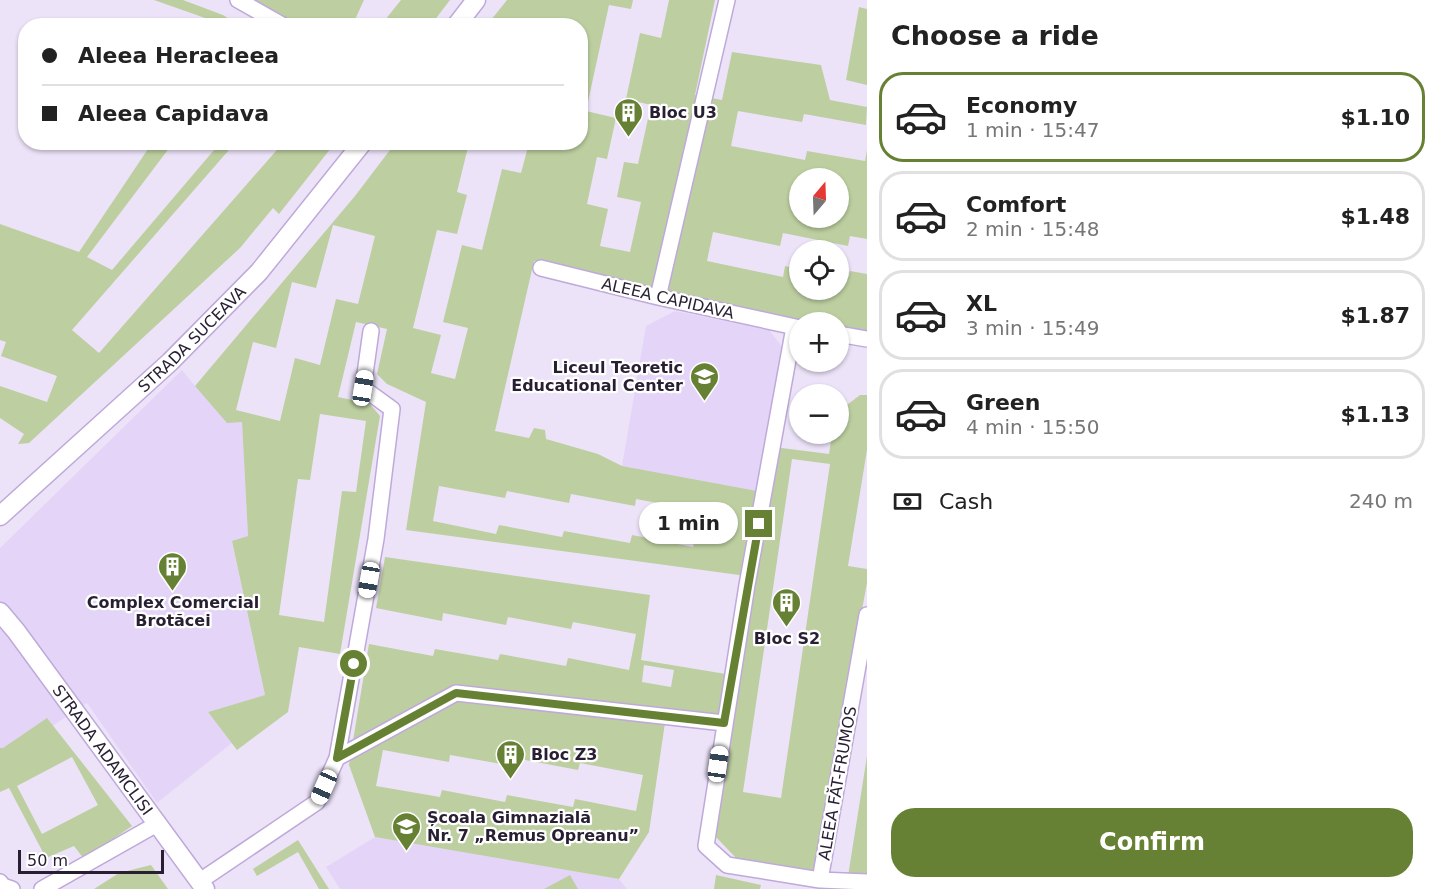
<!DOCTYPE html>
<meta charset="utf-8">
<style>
:root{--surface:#fff;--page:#f2f2f2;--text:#222;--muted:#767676;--line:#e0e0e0;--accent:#678134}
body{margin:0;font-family:"DejaVu Sans",sans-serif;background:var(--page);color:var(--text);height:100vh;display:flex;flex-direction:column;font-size:22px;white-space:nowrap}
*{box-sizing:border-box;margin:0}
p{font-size:20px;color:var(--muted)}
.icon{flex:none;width:33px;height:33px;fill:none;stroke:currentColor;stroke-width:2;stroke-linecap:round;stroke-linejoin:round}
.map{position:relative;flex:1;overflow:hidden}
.panel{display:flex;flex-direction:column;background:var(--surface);width:570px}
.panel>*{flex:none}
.guide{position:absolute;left:18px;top:18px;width:570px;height:132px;border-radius:24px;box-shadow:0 2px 4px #0004;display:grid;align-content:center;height:132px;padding:0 24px;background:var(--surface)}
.needle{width:39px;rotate:19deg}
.buttons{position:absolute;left:789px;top:168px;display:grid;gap:12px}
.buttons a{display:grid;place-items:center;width:60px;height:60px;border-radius:50%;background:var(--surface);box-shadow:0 2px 4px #0004;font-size:30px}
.scale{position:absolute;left:18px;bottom:15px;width:146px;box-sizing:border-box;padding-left:6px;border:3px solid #281f32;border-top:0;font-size:16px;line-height:21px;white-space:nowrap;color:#281f32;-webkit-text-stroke:4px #fff;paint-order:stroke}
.end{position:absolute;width:27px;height:27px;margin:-14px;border:8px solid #678134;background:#fff;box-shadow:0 0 0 3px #fff}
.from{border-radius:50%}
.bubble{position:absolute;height:42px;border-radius:21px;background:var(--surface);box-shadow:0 2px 4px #0004;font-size:20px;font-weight:600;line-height:42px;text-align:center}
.car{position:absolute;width:18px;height:36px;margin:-18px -9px;border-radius:8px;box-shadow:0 0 4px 2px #0007;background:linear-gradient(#fff 24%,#345 0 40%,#fff 0 76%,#345 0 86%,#fff 0)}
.guide b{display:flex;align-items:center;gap:21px;height:57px;font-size:22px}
.guide b+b{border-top:2px solid var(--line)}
.guide i{width:15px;height:15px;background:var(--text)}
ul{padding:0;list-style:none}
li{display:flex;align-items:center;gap:18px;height:90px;margin:0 12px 9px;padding:0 12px;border:3px solid var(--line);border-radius:24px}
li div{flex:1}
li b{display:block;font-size:22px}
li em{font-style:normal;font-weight:600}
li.on{border-color:var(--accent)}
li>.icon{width:54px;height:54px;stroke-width:1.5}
h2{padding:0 24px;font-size:27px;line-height:72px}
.pay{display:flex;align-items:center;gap:15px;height:66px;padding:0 24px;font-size:22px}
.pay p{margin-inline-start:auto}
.action{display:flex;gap:12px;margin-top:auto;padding:12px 24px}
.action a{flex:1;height:69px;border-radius:24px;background:var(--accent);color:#fff;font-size:24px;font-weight:600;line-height:69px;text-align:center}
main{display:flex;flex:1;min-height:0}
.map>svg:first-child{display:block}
.built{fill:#e4d5f8}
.green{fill:#bdcfa0;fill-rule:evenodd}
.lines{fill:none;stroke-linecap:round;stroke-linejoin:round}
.minor-casing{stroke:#bfa9da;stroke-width:18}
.tertiary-casing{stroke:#bfa9da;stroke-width:21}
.minor{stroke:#fff;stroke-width:15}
.tertiary{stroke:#fff;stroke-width:18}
.route{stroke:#678134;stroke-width:8}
.labels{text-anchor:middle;stroke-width:4.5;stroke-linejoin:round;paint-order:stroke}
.poi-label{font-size:16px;font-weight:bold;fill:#281f32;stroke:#fff;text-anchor:start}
.street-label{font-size:16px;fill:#281f32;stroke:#fff}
</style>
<main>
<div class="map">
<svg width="867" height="889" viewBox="0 0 867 889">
<rect width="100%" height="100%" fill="#ece3f8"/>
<path class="built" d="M675 311 769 330 780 344 784 356 757 492 622 466 646 326Z
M182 370 195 386 242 422 248 537 232 542 265 695 208 712 232 743 157 803 87 703 4 758 0 753V548Z
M375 837 619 879 627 889H340L326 867Z"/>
<path class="green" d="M154 0H183L223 15 239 25H225Z
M251 0H364L352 26 295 25Z
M401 0H450L431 25H381Z
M507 0H633L631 9 609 5 586 111 616 118 607 159 597 157 587 204 608 209 600 246 630 252 641 202 617 197 624 162 638 164 651 105 626 99 640 33 661 38 669 0H715L695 95 722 100 732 52 821 65 830 100 867 107 866 125 804 114 802 122 738 111 731 146 805 160 807 151 865 161 867 150V239L850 236 848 246 783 233 780 246 713 232 707 261 783 277 785 266 799 269 800 290H838L839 277 848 278 850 271 867 274V331L839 326 838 322H814L798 320 534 261 495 431 529 438 534 428 545 430 546 439 598 454 622 466 757 491 766 446 829 454 832 434H838L839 411 860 395H867V450L848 566 867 569V583L813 871 736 858 716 837 754 577 406 530 426 402 387 384 377 374 387 329 356 322 338 397 370 404 380 416 340 654 299 647 288 712 237 750 208 712 265 695 232 541 248 536 242 422 227 423 195 386 355 196 396 142 469 143 457 192 467 195 457 234 437 230 413 328 441 335 431 373 455 379 468 328 443 322 462 245 482 250 502 169 521 173 529 143 580 142V26L487 25ZM800 178H838V218H800ZM333 225 375 236 358 304 336 299 320 365 295 358 280 421 236 410 253 342 276 348 292 282 316 288ZM320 414 366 421 356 492 342 491 324 622 279 615 298 479 310 480ZM792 459 830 464 781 798 743 792ZM439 486 505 498 507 491 569 503 571 494 635 506 636 499 700 511 693 547 632 535 630 543 564 531 562 537 499 525 496 534 433 521Z
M859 7 867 9V85L846 80Z
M152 143H173L87 257 112 270 220 143H235L72 330 99 353 283 143H335L279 214 273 208 240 248 29 443 18 444 24 434 0 418V386L47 402 57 376 1 356 6 342 0 340V224L79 252Z
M385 557 650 595 641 660 726 674 720 714 667 709 649 832 619 879 375 837 349 765 369 644 433 656 435 649 498 660 500 654 566 666 568 658 629 670 636 634 573 622 571 629 508 617 506 625 443 613 442 621 376 608ZM644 665 674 670 671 687 642 682ZM383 750 449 762 450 755 513 766 515 758 578 770 580 763 643 775 636 811 575 799 573 807 507 795 505 802 442 790 440 797 376 786Z
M47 718 132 826 84 859 74 846 46 858 9 788 0 792V748H3ZM72 757 98 805 42 834 17 786Z
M867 756V889H846Z
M298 840 329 889H319L298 852 257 876 253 869Z
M151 865 168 889H94L119 873Z
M570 875 578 889H544Z
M716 875 761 885 760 889H714Z"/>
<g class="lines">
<defs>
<path id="minor" d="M238 0 284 26
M541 268 658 297 800 328
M658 297 727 0
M794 327 747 585 706 846 727 865 820 880 867 882
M838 334 867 339
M337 758 456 693 724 723
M820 880 867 615
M200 881 317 802 337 758 376 539 392 409 363 388 371 331
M0 882 3 886 12 889
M42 889 157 824"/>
<g id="tertiary">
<path d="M456 26 476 0"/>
<path id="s1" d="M0 516 170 362 259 272 363 142"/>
<path id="s2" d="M0 612 16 631 205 889"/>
</g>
</defs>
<use href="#minor" class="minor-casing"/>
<use href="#tertiary" class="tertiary-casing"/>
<use href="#minor" class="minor"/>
<use href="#tertiary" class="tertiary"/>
</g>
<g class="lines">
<path class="route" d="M354 664 337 758 456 693 724 723 759 524"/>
</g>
<defs>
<symbol id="building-pin" viewBox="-11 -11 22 30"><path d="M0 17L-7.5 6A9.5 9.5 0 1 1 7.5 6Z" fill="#678134" stroke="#fff"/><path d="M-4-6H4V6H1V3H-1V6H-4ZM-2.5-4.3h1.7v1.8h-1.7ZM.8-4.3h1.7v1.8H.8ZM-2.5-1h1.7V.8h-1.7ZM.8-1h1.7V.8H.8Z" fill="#fff"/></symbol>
<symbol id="school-pin" viewBox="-11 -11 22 30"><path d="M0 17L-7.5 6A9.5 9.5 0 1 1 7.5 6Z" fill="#678134" stroke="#fff"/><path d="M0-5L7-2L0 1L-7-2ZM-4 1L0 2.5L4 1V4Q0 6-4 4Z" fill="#fff"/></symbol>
</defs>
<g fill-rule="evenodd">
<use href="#building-pin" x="612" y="96" width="33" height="45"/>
<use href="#school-pin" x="688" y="360" width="33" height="45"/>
<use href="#building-pin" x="156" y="550" width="33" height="45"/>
<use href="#building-pin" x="770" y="586" width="33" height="45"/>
<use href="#building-pin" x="494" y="738" width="33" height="45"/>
<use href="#school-pin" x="390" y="810" width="33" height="45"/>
</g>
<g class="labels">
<g class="poi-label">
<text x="649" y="118">Bloc U3</text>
<text x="683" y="373" text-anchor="end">Liceul Teoretic<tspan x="683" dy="18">Educational Center</tspan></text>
<text x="173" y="608" text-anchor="middle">Complex Comercial<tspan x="173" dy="18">Brotăcei</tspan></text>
<text x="787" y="644" text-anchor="middle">Bloc S2</text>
<text x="531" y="760">Bloc Z3</text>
<text x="427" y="823">Școala Gimnazială<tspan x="427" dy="18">Nr. 7 „Remus Opreanu”</tspan></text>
</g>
<g class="street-label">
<text transform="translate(668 298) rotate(13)" y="6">ALEEA CAPIDAVA</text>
<text dy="6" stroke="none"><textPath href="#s1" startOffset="261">STRADA SUCEAVA</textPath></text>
<text dy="6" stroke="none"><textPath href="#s2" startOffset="172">STRADA ADAMCLISI</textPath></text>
<text transform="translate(837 783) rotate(-80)" y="6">ALEEA FĂT-FRUMOS</text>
</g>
</g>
</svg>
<div class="buttons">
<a><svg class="needle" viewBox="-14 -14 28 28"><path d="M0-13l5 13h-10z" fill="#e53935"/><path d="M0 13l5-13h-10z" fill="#767676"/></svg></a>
<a><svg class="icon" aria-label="locate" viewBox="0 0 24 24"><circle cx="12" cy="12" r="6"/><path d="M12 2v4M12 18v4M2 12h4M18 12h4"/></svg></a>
<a>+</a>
<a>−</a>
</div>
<div class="scale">50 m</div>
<i class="end from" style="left:354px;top:664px"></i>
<i class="end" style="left:759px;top:524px"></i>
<div class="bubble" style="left:639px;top:502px;width:99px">1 min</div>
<i class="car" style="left:363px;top:388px;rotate:9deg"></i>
<i class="car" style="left:369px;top:580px;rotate:190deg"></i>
<i class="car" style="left:718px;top:764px;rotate:8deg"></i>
<i class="car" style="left:324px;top:787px;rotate:204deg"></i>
<div class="guide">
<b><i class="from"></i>Aleea Heracleea</b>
<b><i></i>Aleea Capidava</b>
</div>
</div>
<section class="panel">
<h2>Choose a ride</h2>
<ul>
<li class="on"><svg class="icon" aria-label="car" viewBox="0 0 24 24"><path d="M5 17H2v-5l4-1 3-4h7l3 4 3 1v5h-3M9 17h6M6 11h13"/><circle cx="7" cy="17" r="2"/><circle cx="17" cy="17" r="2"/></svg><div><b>Economy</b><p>1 min · 15:47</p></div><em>$1.10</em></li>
<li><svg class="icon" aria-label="car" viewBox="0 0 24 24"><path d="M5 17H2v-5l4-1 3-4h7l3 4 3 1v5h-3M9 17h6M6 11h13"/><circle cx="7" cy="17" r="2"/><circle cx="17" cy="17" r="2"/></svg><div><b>Comfort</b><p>2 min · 15:48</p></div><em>$1.48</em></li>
<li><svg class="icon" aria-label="car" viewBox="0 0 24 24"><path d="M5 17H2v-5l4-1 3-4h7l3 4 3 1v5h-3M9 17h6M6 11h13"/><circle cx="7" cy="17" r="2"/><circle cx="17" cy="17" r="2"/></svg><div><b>XL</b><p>3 min · 15:49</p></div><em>$1.87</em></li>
<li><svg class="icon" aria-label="car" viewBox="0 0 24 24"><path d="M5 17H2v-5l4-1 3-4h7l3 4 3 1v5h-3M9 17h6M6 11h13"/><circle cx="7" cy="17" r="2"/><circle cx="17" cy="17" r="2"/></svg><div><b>Green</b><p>4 min · 15:50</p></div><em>$1.13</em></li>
</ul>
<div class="pay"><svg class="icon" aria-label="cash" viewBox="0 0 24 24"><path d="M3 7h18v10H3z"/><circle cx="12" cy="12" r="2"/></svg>Cash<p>240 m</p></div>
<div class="action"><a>Confirm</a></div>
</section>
</main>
